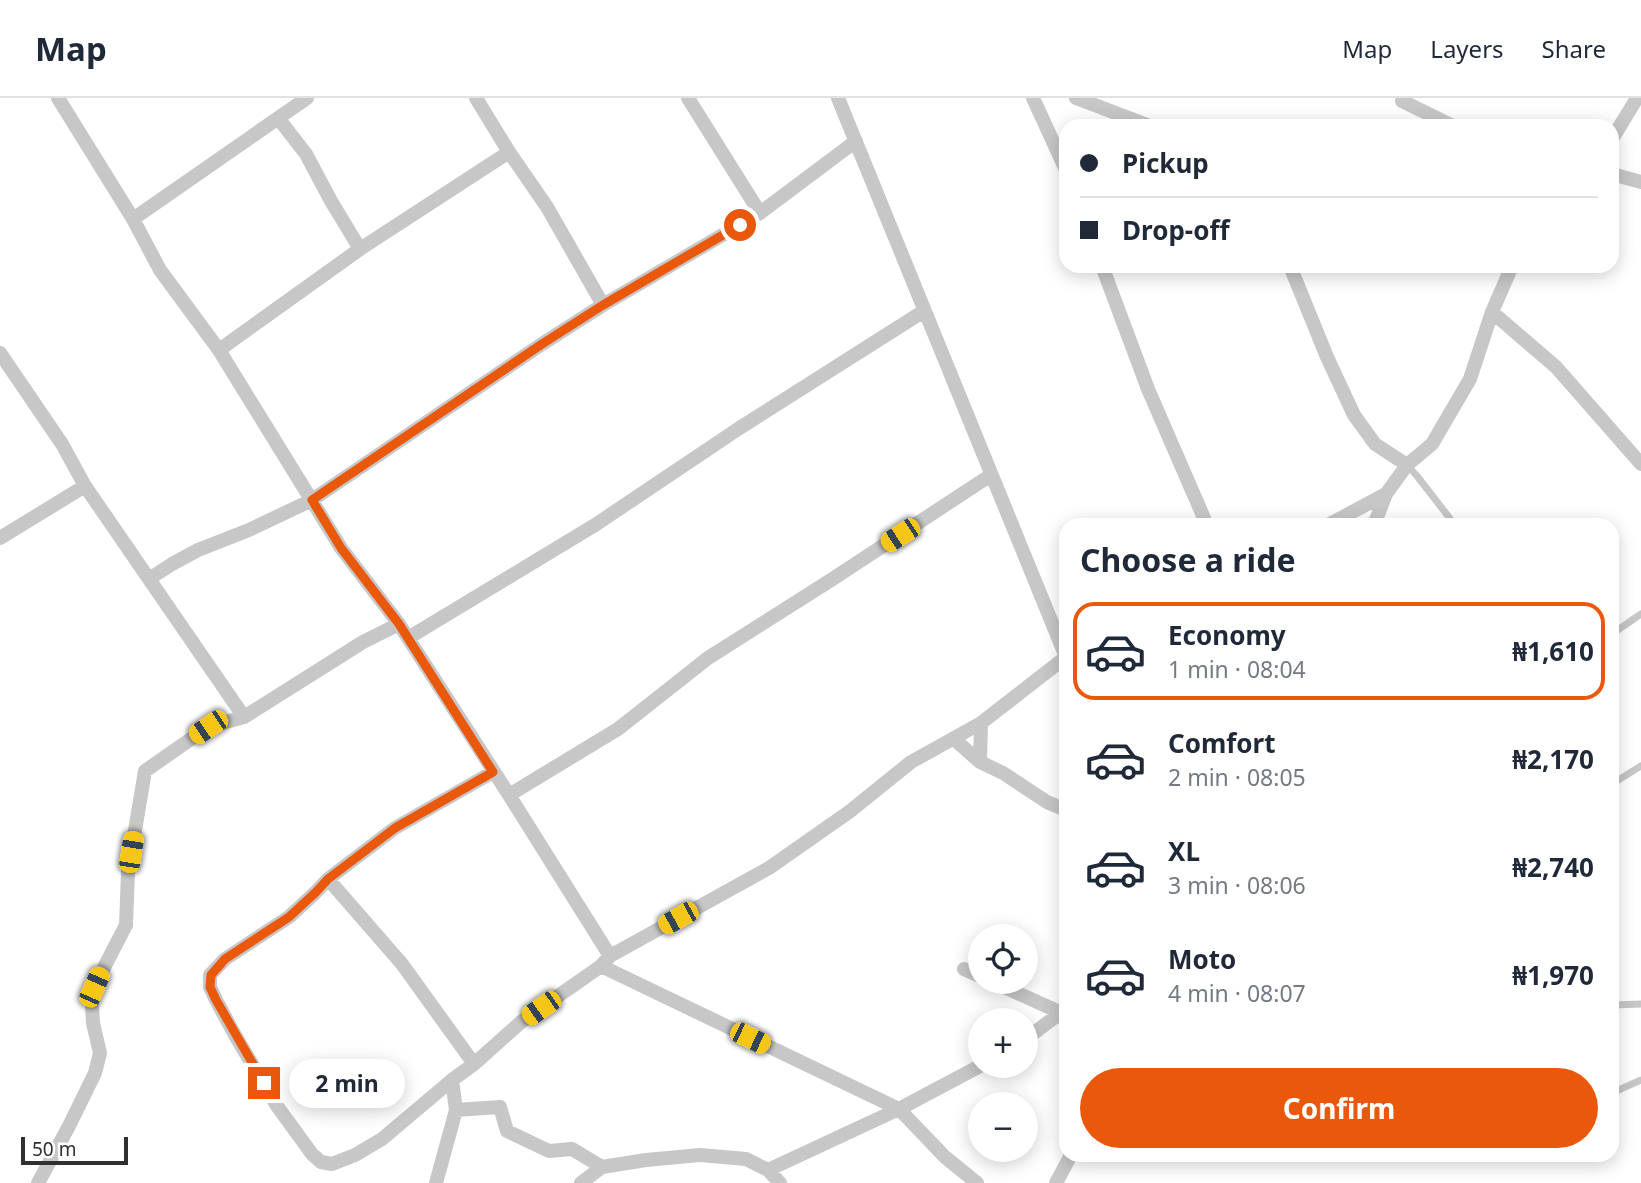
<!DOCTYPE html>
<meta charset="utf-8">
<style>
:root{--surface:#fff;--page:#f2f2f3;--text:#1f2937;--muted:#747a83;--line:#e0e1e3;--accent:#ea580c}
body{margin:0;font-family:"Noto Sans",sans-serif;background:var(--page);color:var(--text);height:100vh;display:flex;flex-direction:column;font-size:26px;white-space:nowrap}
*{box-sizing:border-box;margin:0}
p{font-size:23px;color:var(--muted)}
.icon{flex:none;width:38px;height:38px;fill:none;stroke:currentColor;stroke-width:2;stroke-linecap:round;stroke-linejoin:round}
.map{position:relative;flex:1;overflow:hidden}
.side{position:absolute;left:1059px;top:420px;width:560px;height:644px;display:flex;flex-direction:column;background:var(--surface);border-radius:21px;box-shadow:0 4px 18px #0003}
.side>*{flex:none}
.top-card{position:absolute;left:1059px;top:21px;width:560px;height:154px;border-radius:21px;box-shadow:0 4px 18px #0003;display:grid;align-content:center;height:154px;padding:0 21px;background:var(--surface)}
.buttons{position:absolute;left:968px;top:826px;display:grid;gap:14px}
.buttons a{display:grid;place-items:center;width:70px;height:70px;border-radius:50%;background:var(--surface);box-shadow:0 4px 18px #0003;font-size:35px}
.scale{position:absolute;left:21px;bottom:18px;width:107px;box-sizing:border-box;padding-left:7px;border:4px solid #303030;border-top:0;font-size:19px;line-height:24px;white-space:nowrap;color:#303030;-webkit-text-stroke:5px #fff;paint-order:stroke}
.end{position:absolute;width:32px;height:32px;margin:-16px;border:9px solid #ea580c;background:#fff;box-shadow:0 0 0 4px #fff}
.from{border-radius:50%}
.bubble{position:absolute;height:49px;border-radius:24px;background:var(--surface);box-shadow:0 4px 18px #0003;font-size:23px;font-weight:700;line-height:49px;text-align:center}
.car{position:absolute;width:21px;height:42px;margin:-21px -10px;border-radius:9px;box-shadow:0 0 5px 2px #0007;background:linear-gradient(#f5c518 24%,#345 0 40%,#f5c518 0 76%,#345 0 86%,#f5c518 0)}
.top-card b{display:flex;align-items:center;gap:24px;height:66px;font-size:26px}
.top-card b+b{border-top:2px solid var(--line)}
.top-card i{width:18px;height:18px;background:var(--text)}
ul{padding:0;list-style:none}
li{display:flex;align-items:center;gap:21px;height:98px;margin:0 14px 10px;padding:0 7px;border:4px solid transparent;border-radius:21px}
li div{flex:1}
li b{display:block;font-size:26px}
li em{font-style:normal;font-weight:700}
li.on{border-color:var(--accent)}
li>.icon{width:63px;height:63px;stroke-width:1.5}
h2{padding:0 21px;font-size:32px;line-height:84px}
.cta{display:flex;gap:14px;margin-top:auto;padding:14px 21px}
.cta a{flex:1;height:80px;border-radius:42px;background:var(--accent);color:#fff;font-size:28px;font-weight:700;line-height:80px;text-align:center}
header{display:flex;align-items:center;gap:42px;box-sizing:border-box;height:98px;padding:0 35px;background:var(--surface);border-bottom:2px solid var(--line)}
header strong{font-size:33px}
nav{display:flex;gap:38px;margin-inline-start:auto;font-size:24px}
.map>svg:first-child{display:block}
.lines{fill:none;stroke-linecap:round;stroke-linejoin:round}
.service{stroke:#c7c7c7;stroke-width:7}
.minor{stroke:#c7c7c7;stroke-width:14}
.route{stroke:#ea580c;stroke-width:9}
</style>
<header>
<strong>Map</strong>
<nav><a>Map</a><a>Layers</a><a>Share</a></nav>
</header>
<div class="map">
<svg width="1641" height="1085" viewBox="0 0 1641 1085">
<rect width="100%" height="100%" fill="#fff"/>
<g class="lines">
<path class="service" d="M1407 367 1417 378 1455 427
M1612 536 1641 516
M1612 686 1641 668
M1612 907 1641 906
M1612 995 1641 982"/>
<path class="minor" d="M58 0 133 121 160 172 219 252 341 450 399 526 509 697 610 858
M476 0 509 54 547 109 603 207
M688 0 760 115
M838 0 1066 559
M1033 0 1066 72
M1076 0 1150 28
M1402 3 1453 28
M278 20 306 56 331 103 360 151
M1612 41 1637 0
M1612 76 1641 84
M133 121 307 0
M1102 168 1148 291 1207 427
M1290 168 1327 259 1354 317 1375 346 1407 367
M1492 214 1556 269 1641 366
M219 252 360 151 509 54
M0 255 62 346 85 388 244 619
M1328 427 1386 396
M1374 427 1386 396 1407 367 1432 346 1470 281 1492 214 1512 168
M0 440 85 388
M149 481 172 466 198 452 249 432 312 402 542 246 603 207 760 115 856 43
M408 540 595 427 738 331 924 213
M954 641 980 664 1003 675 1047 704 1066 712
M980 664 981 625
M493 674 395 730 328 781 316 794 289 819 225 861 210 877V889L216 902 236 939 277 1008 312 1056 321 1064 332 1066 355 1057 382 1041 452 982 474 966 521 924 601 868 610 858 769 770 849 714 911 664 981 625 1066 559
M509 697 618 631 708 560 831 482 991 377
M328 781 402 866 474 966
M601 868 899 1011 945 1059 977 1085
M964 871 980 878
M993 884 1066 917
M1026 941 1055 919 1066 918
M456 1012 500 1009 507 1033 549 1053 572 1051 602 1069
M768 1072 899 1011 980 968
M38 1085 69 1028 95 975 100 955 93 925 92 907 94 889 126 827 128 774 145 673 208 629 244 619 363 544 399 526
M436 1085 456 1012 452 982
M581 1085 602 1069 646 1062 700 1057 746 1061 768 1072 780 1085
M1056 1085 1071 1057"/>
</g>
<g class="lines">
<path class="route" d="M264 985 216 902 210 889 211 877 225 861 289 819 316 794 328 781 395 730 493 674 399 526 341 450 312 402 542 246 603 207 740 127"/>
</g>
</svg>
<div class="buttons">
<a><svg class="icon" aria-label="locate" viewBox="0 0 24 24"><circle cx="12" cy="12" r="6"/><path d="M12 2v4M12 18v4M2 12h4M18 12h4"/></svg></a>
<a>+</a>
<a>−</a>
</div>
<div class="scale">50 m</div>
<i class="end from" style="left:740px;top:127px"></i>
<i class="end" style="left:264px;top:985px"></i>
<div class="bubble" style="left:289px;top:961px;width:116px">2 min</div>
<i class="car" style="left:900px;top:437px;rotate:237deg"></i>
<i class="car" style="left:208px;top:629px;rotate:236deg"></i>
<i class="car" style="left:131px;top:754px;rotate:9deg"></i>
<i class="car" style="left:678px;top:820px;rotate:241deg"></i>
<i class="car" style="left:94px;top:889px;rotate:24deg"></i>
<i class="car" style="left:541px;top:910px;rotate:235deg"></i>
<i class="car" style="left:750px;top:940px;rotate:116deg"></i>
<div class="top-card">
<b><i class="from"></i>Pickup</b>
<b><i></i>Drop-off</b>
</div>
<section class="side">
<h2>Choose a ride</h2>
<ul>
<li class="on"><svg class="icon" aria-label="car" viewBox="0 0 24 24"><path d="M5 17H2v-5l4-1 3-4h7l3 4 3 1v5h-3M9 17h6M6 11h13"/><circle cx="7" cy="17" r="2"/><circle cx="17" cy="17" r="2"/></svg><div><b>Economy</b><p>1 min · 08:04</p></div><em>₦1,610</em></li>
<li><svg class="icon" aria-label="car" viewBox="0 0 24 24"><path d="M5 17H2v-5l4-1 3-4h7l3 4 3 1v5h-3M9 17h6M6 11h13"/><circle cx="7" cy="17" r="2"/><circle cx="17" cy="17" r="2"/></svg><div><b>Comfort</b><p>2 min · 08:05</p></div><em>₦2,170</em></li>
<li><svg class="icon" aria-label="car" viewBox="0 0 24 24"><path d="M5 17H2v-5l4-1 3-4h7l3 4 3 1v5h-3M9 17h6M6 11h13"/><circle cx="7" cy="17" r="2"/><circle cx="17" cy="17" r="2"/></svg><div><b>XL</b><p>3 min · 08:06</p></div><em>₦2,740</em></li>
<li><svg class="icon" aria-label="car" viewBox="0 0 24 24"><path d="M5 17H2v-5l4-1 3-4h7l3 4 3 1v5h-3M9 17h6M6 11h13"/><circle cx="7" cy="17" r="2"/><circle cx="17" cy="17" r="2"/></svg><div><b>Moto</b><p>4 min · 08:07</p></div><em>₦1,970</em></li>
</ul>
<div class="cta"><a>Confirm</a></div>
</section>
</div>
